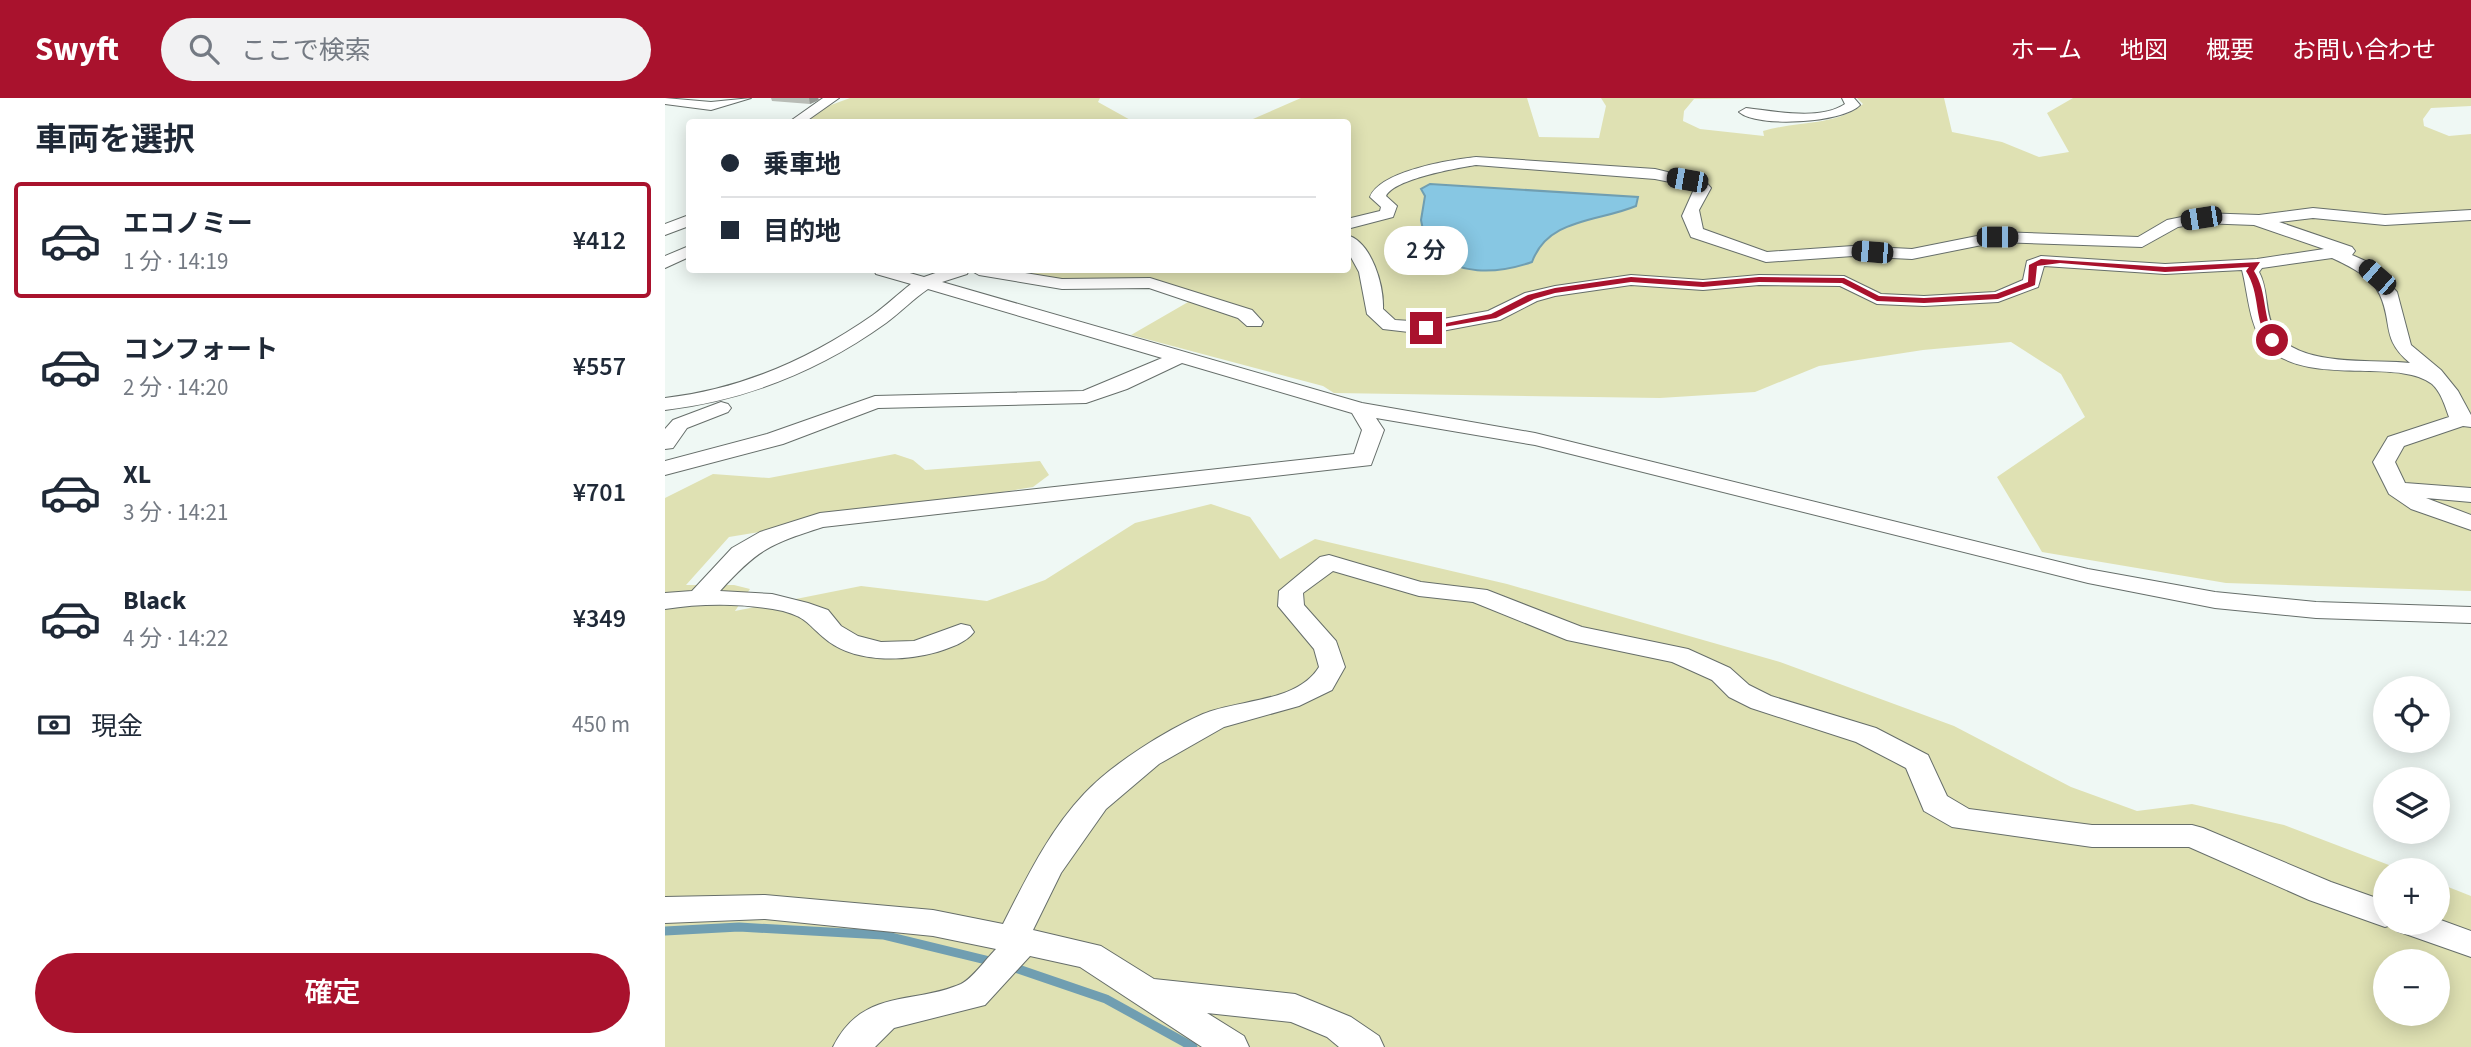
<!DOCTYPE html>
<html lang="ja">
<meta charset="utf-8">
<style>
:root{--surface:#fff;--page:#f2f2f3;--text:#1f2937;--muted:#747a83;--line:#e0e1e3;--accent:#a9122d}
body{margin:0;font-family:"Source Sans 3","Noto Sans JP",sans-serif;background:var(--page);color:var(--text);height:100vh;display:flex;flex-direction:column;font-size:26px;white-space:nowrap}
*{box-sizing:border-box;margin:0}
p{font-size:23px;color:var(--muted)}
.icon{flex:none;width:38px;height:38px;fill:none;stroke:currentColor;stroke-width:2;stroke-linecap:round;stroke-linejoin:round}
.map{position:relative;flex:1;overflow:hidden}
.details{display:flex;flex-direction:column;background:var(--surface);width:665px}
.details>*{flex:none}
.top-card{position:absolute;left:21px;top:21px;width:665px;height:154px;border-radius:7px;box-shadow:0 4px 18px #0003;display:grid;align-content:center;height:154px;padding:0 35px;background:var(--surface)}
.fabs{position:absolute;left:1708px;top:578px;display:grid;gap:14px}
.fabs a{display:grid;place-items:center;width:77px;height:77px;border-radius:50%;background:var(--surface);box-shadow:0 4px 18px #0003;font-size:35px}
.end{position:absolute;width:32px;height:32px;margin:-16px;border:9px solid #a9122d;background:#fff;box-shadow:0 0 0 4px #fff}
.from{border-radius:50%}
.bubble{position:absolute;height:49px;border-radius:24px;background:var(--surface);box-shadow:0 4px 18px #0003;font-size:23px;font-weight:600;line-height:49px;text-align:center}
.car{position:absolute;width:21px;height:42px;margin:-21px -10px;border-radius:9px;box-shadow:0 0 5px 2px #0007;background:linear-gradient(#222 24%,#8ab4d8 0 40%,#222 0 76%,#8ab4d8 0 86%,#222 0)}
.top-card b{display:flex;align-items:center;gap:24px;height:66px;font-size:26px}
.top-card b+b{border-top:2px solid var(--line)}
.top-card i{width:18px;height:18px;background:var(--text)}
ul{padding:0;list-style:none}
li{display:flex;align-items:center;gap:21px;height:116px;margin:0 14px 10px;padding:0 21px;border:4px solid transparent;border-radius:7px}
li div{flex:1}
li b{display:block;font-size:26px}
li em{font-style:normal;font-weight:600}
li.on{border-color:var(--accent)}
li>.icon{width:63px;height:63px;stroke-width:1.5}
h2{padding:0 35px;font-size:32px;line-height:84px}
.pay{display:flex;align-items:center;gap:18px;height:77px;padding:0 35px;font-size:26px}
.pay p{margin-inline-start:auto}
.action{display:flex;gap:14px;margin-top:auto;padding:14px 35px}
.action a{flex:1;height:80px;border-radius:42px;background:var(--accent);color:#fff;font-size:28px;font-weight:600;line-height:80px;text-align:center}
header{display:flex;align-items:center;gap:42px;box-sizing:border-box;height:98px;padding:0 35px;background:var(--accent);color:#fff}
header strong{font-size:33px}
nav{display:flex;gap:38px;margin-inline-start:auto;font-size:24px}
.search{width:490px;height:63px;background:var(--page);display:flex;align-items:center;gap:18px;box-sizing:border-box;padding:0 24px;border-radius:38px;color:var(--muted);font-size:26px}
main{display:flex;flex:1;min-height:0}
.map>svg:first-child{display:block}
.green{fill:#dfe1b3;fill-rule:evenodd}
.water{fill:#87c7e3;stroke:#709eb1;stroke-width:2}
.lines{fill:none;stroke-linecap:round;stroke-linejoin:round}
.stream{stroke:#709eb1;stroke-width:9}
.minor-casing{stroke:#666e6a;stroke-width:2}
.minor{fill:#fff;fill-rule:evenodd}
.wall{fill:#b8bcb6}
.shaded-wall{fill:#969994}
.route{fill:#a9122d}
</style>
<header>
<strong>Swyft</strong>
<div class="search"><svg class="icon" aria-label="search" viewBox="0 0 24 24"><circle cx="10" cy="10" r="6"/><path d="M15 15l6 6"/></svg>ここで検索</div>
<nav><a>ホーム</a><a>地図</a><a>概要</a><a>お問い合わせ</a></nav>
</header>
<main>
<section class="details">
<h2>車両を選択</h2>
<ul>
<li class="on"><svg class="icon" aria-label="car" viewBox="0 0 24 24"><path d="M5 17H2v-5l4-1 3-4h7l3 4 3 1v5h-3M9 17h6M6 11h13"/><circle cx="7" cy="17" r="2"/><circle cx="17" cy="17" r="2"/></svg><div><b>エコノミー</b><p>1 分 · 14:19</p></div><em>¥412</em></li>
<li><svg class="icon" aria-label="car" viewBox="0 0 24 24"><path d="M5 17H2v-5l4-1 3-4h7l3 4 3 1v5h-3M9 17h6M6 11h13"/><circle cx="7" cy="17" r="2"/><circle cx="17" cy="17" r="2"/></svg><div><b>コンフォート</b><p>2 分 · 14:20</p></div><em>¥557</em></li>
<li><svg class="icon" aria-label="car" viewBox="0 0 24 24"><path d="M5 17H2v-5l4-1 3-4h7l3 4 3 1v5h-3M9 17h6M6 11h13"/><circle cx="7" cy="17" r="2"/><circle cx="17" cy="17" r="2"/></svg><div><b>XL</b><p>3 分 · 14:21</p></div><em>¥701</em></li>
<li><svg class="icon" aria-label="car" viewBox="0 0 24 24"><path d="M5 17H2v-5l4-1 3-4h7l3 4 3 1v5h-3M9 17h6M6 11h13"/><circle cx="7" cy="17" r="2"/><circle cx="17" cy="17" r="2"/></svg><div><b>Black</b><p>4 分 · 14:22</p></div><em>¥349</em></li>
</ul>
<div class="pay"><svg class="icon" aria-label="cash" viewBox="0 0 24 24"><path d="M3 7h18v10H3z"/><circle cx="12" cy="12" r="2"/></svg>現金<p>450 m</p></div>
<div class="action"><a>確定</a></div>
</section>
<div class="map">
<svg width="1806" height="949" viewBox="0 0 1806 949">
<rect width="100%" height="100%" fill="#eff8f4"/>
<path class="green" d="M185 0H435L433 4 469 24H139L158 10Z
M636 0H862L874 39 934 40 941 8 936 0H1116L1029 1 1019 13 1018 23 1035 31 1099 38 1098 33C1131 23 1172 28 1198 6L1192 0H1279L1287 34 1337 44 1374 59 1404 54 1382 15 1408 0H1806V8L1766 10 1758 21 1759 28 1784 38 1806 36V493L1561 485 1377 454 1332 379 1420 319 1396 276 1346 244 1258 252 1154 268 1090 294 995 300 669 295 658 288 466 237 537 196 471 182H401L333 172H682V24H581Z
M230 356 248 362 260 372 375 363 384 377 368 389 64 439 21 487H69L85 491 70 513 196 488 322 503 380 482 470 425 546 406 585 419 615 461 650 441 842 486 1115 564 1289 628 1406 689 1472 713 1527 706 1619 727 1737 772H1720V824H1773V785L1806 798V949H0V400L48 376 104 380ZM1720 863H1773V915H1720Z"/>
<path class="water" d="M765 86 973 99 971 108C933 124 883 120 867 164 829 177 794 177 762 152L756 122 760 98 756 91Z"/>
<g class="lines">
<path class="stream" d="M0 833 74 829 218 837 329 864
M347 869 441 901 528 949"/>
<defs>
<path id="minor" d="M0 0 46 4 86 0 46 12 0 6Z
M158 0H174L140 24H124Z
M1177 0H1189L1195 7C1178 25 1092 30 1074 14L1081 10C1109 13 1155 23 1180 6Z
M811 59 990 71 1040 83 1046 90 1034 112 1038 131 1102 154 1188 148 1247 151 1332 134 1473 139 1502 122 1536 115 1594 117 1648 110 1720 117 1806 112V122L1720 127 1648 120 1614 124 1687 149 1690 153 1687 157 1705 165 1732 194 1746 247 1776 272 1793 293 1806 317V329L1798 328 1739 348 1730 364 1740 385 1806 390V404L1761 400 1806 417V432L1746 411 1724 396 1708 364 1723 339 1784 319C1780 308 1776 294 1767 286 1734 259 1641 290 1601 248 1584 230 1583 194 1577 172L1500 176 1379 168 1373 189 1333 204 1259 208 1212 206 1175 188 1094 187 1038 192 966 187 890 198 872 203 835 222 761 236 718 231 702 216 694 174 682 152V137C707 144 719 188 718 211L730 222 761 224 823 213 860 195 890 188 966 177 1038 182 1094 177 1179 178 1216 196 1259 198 1330 194 1358 182 1362 163 1376 158 1500 166 1592 161 1659 151 1589 127 1536 125 1513 129 1477 149 1332 144 1247 161 1188 158 1101 164 1026 139 1017 118 1030 89 990 81 811 67C792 70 729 81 721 98L732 108 728 119 682 131V121L715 113 716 109 705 99C715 73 784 62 811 59ZM1667 160C1684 168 1706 178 1715 197 1728 226 1716 241 1745 265 1707 261 1629 270 1609 231 1599 213 1604 192 1594 174L1597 170Z
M24 117V128L0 137V126Z
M24 148V159L0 170V158Z
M209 172H234L259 179 279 172H304L302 176 277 184 697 305 870 335 1423 471 1550 494 1651 504 1806 509V525L1651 520 1550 510 1423 485 870 347 711 320 719 332 706 367 158 429C105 446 93 451 55 493L107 496 143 505 163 512 176 528 193 538 216 544 249 543 296 526 305 528 309 534C301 545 284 550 272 554 236 564 187 565 158 539 142 525 140 519 118 513 81 505 37 505 0 511V495L27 493 67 450 95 434 155 415 689 356 697 332 687 315 517 265 462 291 421 305 213 310 118 346 0 377V363L102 336 210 298 418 293 497 260 263 191C248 201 236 214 221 225 154 273 82 302 0 312V300C77 291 145 261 208 217 222 207 233 196 246 186L211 176Z
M305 172H342L397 181 485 180 587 212 598 224 596 228H582L573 220 484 190 397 191 314 177Z
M56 304 63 306 66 310 63 314 22 330 8 350 0 351V331L8 322Z
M664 457 756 484 822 492 917 529 1023 551 1065 570 1084 587 1106 598 1211 630 1263 657 1282 698 1304 711 1427 727H1527L1538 730 1666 784 1720 803V824H1773V821L1806 833V859L1732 833 1729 826 1720 829 1644 802 1524 749H1427L1287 729 1259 713 1241 670 1191 644 1086 610 1064 599 1047 582 1007 564 902 542 808 504 754 498 668 473 638 495 639 507 671 543 680 569 667 592 634 608 559 629 494 666 441 711 396 775 368 832 436 848 489 881 630 896 686 919 714 938 719 949H674L662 939 626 924 542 915 579 938 584 949H537L415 869 365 858 320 907 229 930 210 949H168C197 890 248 907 296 886 308 880 321 861 331 851L268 838 100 821 0 825V799L100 797 268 812 338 826C361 781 384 733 419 696 448 665 500 633 538 616 573 601 632 605 654 569L649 551 613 508 614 493 655 459Z"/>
</defs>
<use href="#minor" class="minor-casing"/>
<use href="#minor" class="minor"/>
</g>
<path class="wall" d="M106 0H153L154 2 145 6 107 3Z"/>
<path class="shaded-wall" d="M144 0H153L154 2 145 6Z"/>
<path class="route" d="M1376 161 1500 169 1595 164 1589 173C1603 195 1597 221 1611 242L1604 244C1588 220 1596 197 1581 173L1584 169 1500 174 1395 165 1372 168 1370 187 1333 201 1259 205 1212 203 1177 185 1094 184 1038 189 966 184 890 195 869 201 831 220 761 232 757 230 826 216 863 197 890 190 966 179 1038 184 1094 179 1179 180 1214 198 1259 200 1331 196 1363 184 1364 167Z"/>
</svg>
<div class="fabs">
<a><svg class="icon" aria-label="locate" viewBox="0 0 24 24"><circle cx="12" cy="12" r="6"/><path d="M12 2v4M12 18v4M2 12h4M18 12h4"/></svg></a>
<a><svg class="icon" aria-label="layers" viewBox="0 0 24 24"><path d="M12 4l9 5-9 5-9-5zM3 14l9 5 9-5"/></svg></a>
<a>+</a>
<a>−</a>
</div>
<i class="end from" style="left:1607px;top:242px"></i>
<i class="end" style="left:761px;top:230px"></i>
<div class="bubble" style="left:719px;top:128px;width:84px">2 分</div>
<i class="car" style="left:1022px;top:82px;rotate:280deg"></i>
<i class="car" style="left:1536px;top:120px;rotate:261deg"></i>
<i class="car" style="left:1332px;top:139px;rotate:90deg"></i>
<i class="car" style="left:1207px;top:154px;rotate:275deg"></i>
<i class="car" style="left:1712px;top:179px;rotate:311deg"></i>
<div class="top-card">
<b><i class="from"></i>乗車地</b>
<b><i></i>目的地</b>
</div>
</div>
</main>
